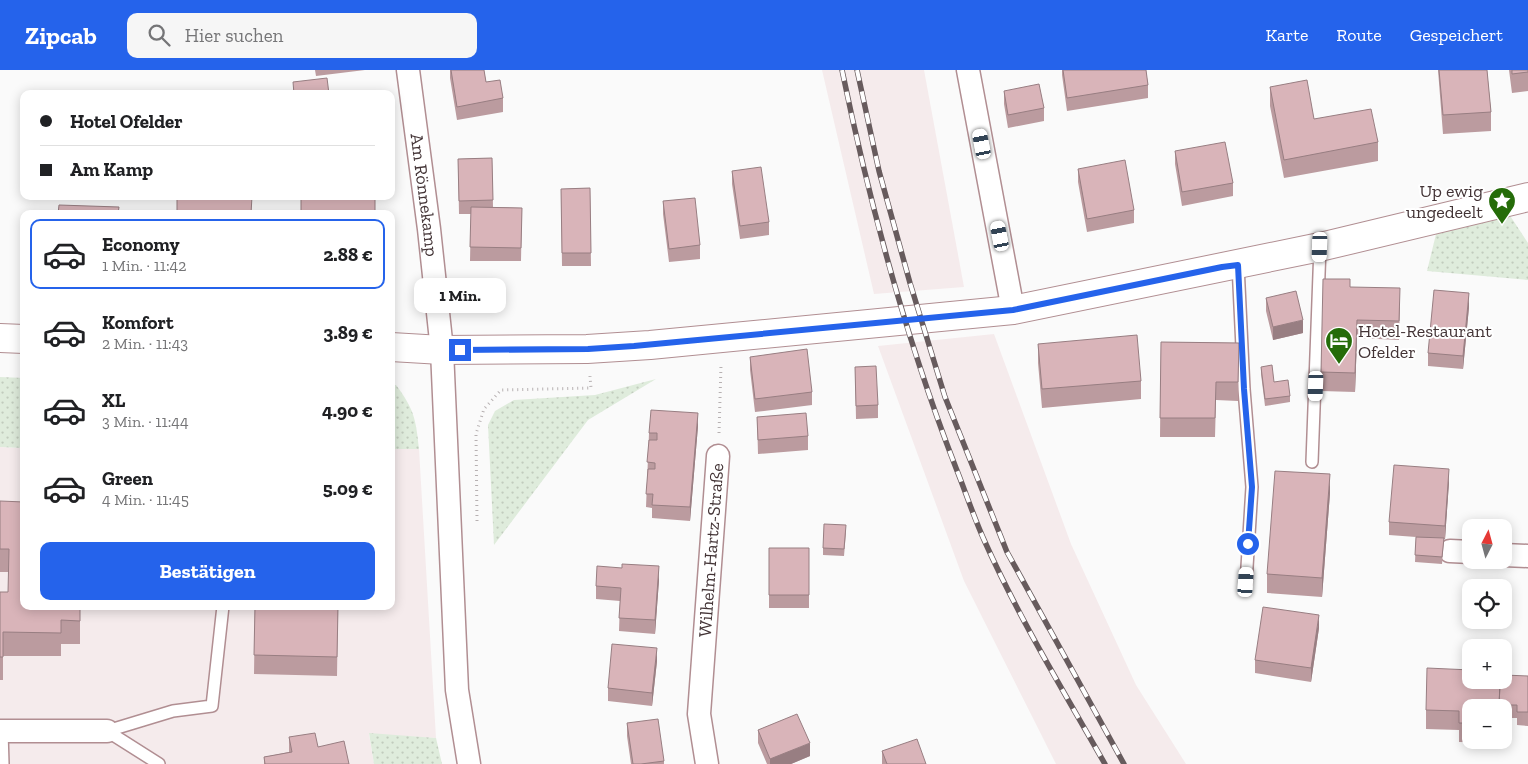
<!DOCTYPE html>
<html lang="de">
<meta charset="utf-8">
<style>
:root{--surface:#fff;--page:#f6f6f6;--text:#202124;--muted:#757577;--line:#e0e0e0;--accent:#2563eb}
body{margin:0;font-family:"Zilla Slab",serif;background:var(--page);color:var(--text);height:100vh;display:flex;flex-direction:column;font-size:19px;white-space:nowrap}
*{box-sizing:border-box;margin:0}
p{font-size:16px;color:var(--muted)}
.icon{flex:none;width:28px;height:28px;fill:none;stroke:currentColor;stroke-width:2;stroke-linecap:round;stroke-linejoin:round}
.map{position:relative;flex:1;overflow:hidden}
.details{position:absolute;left:20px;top:140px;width:375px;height:400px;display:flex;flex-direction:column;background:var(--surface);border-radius:10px;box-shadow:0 2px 12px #0003}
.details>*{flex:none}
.top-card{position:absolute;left:20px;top:20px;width:375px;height:110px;border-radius:10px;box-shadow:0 2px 12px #0003;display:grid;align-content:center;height:110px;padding:0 20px;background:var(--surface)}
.needle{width:32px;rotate:6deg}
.fabs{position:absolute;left:1462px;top:449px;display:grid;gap:10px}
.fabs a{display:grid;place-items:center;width:50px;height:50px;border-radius:10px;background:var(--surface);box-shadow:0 2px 12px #0003;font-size:25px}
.end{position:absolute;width:22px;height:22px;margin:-11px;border:6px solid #2563eb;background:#fff;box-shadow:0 0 0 2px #fff}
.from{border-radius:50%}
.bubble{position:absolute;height:35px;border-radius:10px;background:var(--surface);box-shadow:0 2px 12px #0003;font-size:16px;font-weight:700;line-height:35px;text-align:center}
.car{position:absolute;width:15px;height:30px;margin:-15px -8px;border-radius:6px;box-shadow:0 0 4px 1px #0007;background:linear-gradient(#fff 24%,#345 0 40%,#fff 0 76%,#345 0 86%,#fff 0)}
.top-card b{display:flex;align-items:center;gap:18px;height:48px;font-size:19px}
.top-card b+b{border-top:1px solid var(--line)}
.top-card i{width:12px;height:12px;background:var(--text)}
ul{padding:9px 0 0;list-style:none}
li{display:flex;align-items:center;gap:15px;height:70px;margin:0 10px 8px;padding:0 10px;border:2px solid transparent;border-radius:10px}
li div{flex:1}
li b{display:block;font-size:19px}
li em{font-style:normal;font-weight:700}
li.on{border-color:var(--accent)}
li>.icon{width:45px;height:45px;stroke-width:1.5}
.cta{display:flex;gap:10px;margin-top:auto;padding:10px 20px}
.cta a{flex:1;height:58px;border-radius:10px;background:var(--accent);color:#fff;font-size:20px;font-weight:700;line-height:58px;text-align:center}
header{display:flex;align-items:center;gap:30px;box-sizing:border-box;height:70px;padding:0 25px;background:var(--accent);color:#fff}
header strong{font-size:24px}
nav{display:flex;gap:28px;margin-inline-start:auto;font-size:18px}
.search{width:350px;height:45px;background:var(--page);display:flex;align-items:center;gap:12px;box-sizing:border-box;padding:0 18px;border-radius:10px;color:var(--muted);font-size:19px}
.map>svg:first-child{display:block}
.built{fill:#f5ebec}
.grass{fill:url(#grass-dots)}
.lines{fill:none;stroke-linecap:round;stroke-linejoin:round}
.service-casing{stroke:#b18e92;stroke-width:14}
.minor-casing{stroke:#b18e92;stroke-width:25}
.secondary-casing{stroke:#b18e92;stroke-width:30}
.path{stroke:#b7b1b2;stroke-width:3;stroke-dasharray:1 4;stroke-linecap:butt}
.service{stroke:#fff;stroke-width:11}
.minor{stroke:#fff;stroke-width:22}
.secondary{stroke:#fff;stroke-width:28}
.rail-casing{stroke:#675b5d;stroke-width:5.5}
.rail{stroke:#fff;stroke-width:4;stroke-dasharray:11;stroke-linecap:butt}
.wall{fill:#bb9b9f}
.shaded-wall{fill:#987e82}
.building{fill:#d9b4b9;stroke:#987e82}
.route{stroke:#2563eb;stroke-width:6}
.labels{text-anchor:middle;stroke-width:4;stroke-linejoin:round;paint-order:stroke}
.poi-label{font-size:18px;fill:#433436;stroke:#fff;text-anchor:end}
.street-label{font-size:18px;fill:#433436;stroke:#fff}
</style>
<header>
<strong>Zipcab</strong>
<div class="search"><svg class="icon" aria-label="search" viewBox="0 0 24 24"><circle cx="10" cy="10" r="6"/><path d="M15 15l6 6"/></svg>Hier suchen</div>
<nav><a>Karte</a><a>Route</a><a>Gespeichert</a></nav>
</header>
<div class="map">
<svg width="1528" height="694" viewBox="0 0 1528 694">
<defs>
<pattern id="grass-dots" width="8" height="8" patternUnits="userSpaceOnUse" patternTransform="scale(1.25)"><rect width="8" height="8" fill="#dfecdc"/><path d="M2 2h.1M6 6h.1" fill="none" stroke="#c1cbbd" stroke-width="1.8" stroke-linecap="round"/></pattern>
</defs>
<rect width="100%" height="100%" fill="#fafafa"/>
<path class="built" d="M822 0H924L964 217 874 224Z
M994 264 1071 474 1136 615 1186 694H1056L964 511 878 276Z
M0 377 24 378V536H391V379H419L436 668 369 664 374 694H0Z"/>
<path class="grass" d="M1507 141 1528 173V210L1427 201 1438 156Z
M0 307 24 308V378L0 377Z
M656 309 588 350 494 475 488 355 495 341 514 330 595 325Z
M391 315H396C414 339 416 349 419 379H391Z
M369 663 436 668 442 694H374Z"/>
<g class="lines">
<defs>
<path id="service" d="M1238 195 1244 319 1252 417 1246 513
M1312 392 1320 177
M2 661 3 694
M107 661 173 641 212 636 223 536
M107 661 159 694"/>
<g id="minor">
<path id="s1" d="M408 0 429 159 442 280 457 620 469 694"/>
<path d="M968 0 1013 240"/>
<path d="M1450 481 1471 482"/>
<path d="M1504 485 1528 486"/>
<path d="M0 661H107"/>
<path id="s2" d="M707 694 699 644 718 386"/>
</g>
<path id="secondary" d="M0 268 24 269
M391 277 442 280 587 279 650 275 1013 240 1320 177 1528 127"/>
</defs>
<use href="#service" class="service-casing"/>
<use href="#minor" class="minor-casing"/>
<use href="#secondary" class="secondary-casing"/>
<path class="path" d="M719 363 721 295
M477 451 476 364 484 339 501 320 591 318 590 306"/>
<use href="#service" class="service"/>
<use href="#minor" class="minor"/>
<use href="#secondary" class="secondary"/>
<defs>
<path id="rail" d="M842 0C870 136 906 269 956 398 966 423 974 448 985 472 1019 548 1064 622 1105 694
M857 0 879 101 910 213 945 327 1007 482 1124 694"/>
</defs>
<use href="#rail" class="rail-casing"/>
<use href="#rail" class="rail"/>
</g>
<path class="wall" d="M315 0H365L316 6Z
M450 0H484L486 12 503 28V42L457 50 450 8Z
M1062 0H1146L1148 15V28L1067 41 1062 5Z
M1438 0H1487L1491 42V61L1443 64Z
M1509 0H1528V21L1512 23Z
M1270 17 1314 49 1378 72V91L1284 108 1270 36Z
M1004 21 1044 38V51L1008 58 1004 34Z
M1175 81 1233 113V126L1182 136 1175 94Z
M492 88 493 137 522 138 521 191H470L471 144H459L458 89Z
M1078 99 1134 140V153L1087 162 1078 112Z
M732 101 769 152V165L740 169 732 114Z
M590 118 591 196H562L561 119Z
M663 131 700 175V189L669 192 663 144Z
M1350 217 1400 237 1399 270 1357 268 1355 322 1321 321V302Z
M1266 228 1303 263 1273 270 1266 241Z
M1469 237 1463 299 1428 296V283Z
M1161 272 1239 273 1238 331 1216 330 1215 367H1160Z
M1038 274 1141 311V329L1042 338 1038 293Z
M750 287 812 322V335L755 342 750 300Z
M855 297 878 335V348L856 349Z
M1261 297 1274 312 1290 326V332L1265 336 1261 304Z
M757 347 808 366V380L758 384Z
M698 356 690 451 652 448V438L646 437 649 363Z
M1449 412 1445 469H1444L1442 494 1415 492 1416 467 1389 465V452Z
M1330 423 1322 527 1267 523V504Z
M0 431 24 536H80V574H61V586H3V610H0V522H8L9 502H0Z
M846 462 844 486 823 485V478Z
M769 478H809V538H769Z
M659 510 655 564 619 561 620 531 596 529V516Z
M255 536H338L337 606 254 604Z
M1319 558 1311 612 1255 603V590Z
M657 591 652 636 608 631V618Z
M1528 606V656L1517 655V648H1504V638H1471V670H1498V673L1459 672V660L1426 659V640L1478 610V613H1494Z
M627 653 664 691V694H631L627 666Z
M758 660 810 686 791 694H767L758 673Z
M289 667 318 677 349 694H264V687L289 682Z
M882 681 926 694H882Z"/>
<path class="shaded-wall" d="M1469 223V237L1463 299V286Z
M1303 250V263L1273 270V257Z
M1357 250V268L1355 322V303Z
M698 343V356L690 451V437Z
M1449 399V412L1445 469V456Z
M1330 404V423L1322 527V508Z
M659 496V510L655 564V550Z
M1319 545V558L1311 612V598Z
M657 578V591L652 636V623Z
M810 673V686L791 694H770V689Z"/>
<path class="building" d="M451 0H484L486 12 500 10 503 28 457 37Z
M1063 0H1146L1148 15 1067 28Z
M1439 0H1487L1491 42 1443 45Z
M1512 0H1528V2L1512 4Z
M327 8 329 24H294L293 12Z
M1307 10 1314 49 1371 39 1378 72 1284 90 1270 17Z
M1039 14 1044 38 1008 45 1004 21Z
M371 22V24H358Z
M1225 72 1233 113 1182 122 1175 81Z
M492 88 493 130 459 131 458 89Z
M1125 90 1134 140 1087 149 1078 99Z
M761 97 769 152 740 156 732 101Z
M590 118 591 183H562L561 119Z
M177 126H252L251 144H177Z
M301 126H375V144H301Z
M695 128 700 175 669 179 663 131Z
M59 135 119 137 118 144H58Z
M471 137 522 138 521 178 470 177Z
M1323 209H1350V217L1400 218 1399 251 1357 250 1355 303 1321 302Z
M1434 220 1469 223 1463 286 1428 283Z
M1296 221 1303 250 1273 257 1266 228Z
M1137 265 1141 311 1042 319 1038 274Z
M1161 272 1239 273 1238 312H1216L1215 348H1160Z
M807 279 812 322 755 329 750 287Z
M1272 295 1274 312 1288 310 1290 326 1265 329 1261 297Z
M876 296 878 335 856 336 855 297Z
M651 340 698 343 690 437 652 435 653 424H646L648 399H655V393L647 392 649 370H657V363H649Z
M806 343 808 366 758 370 757 347Z
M1394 395 1449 399 1445 456 1389 452Z
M1275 401 1330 404 1322 508 1267 504Z
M0 431 24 432V536H80V551L61 550V563L3 562V587H0V522H8L9 479H0Z
M824 454 846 455 844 479 823 478Z
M1416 467 1444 468 1442 487 1415 485Z
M769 478H809V525H769Z
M622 494 659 496 655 550 619 548 621 518 596 516 597 496 622 498Z
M255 536H338L337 587 254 585Z
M1263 537 1319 545 1311 598 1255 590Z
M612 574 657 578 652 623 608 618Z
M1427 598 1471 600V610H1477V613H1500L1499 638H1471V653H1459V641L1426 640Z
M1504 605 1528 606V642H1517V635H1499L1500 613H1494V610H1504Z
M797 644 810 673 770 689 758 660Z
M658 649 664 691 641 694H633L627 653Z
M315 663 318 677 344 671 349 694H265L264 687 292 682 289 667Z
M917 669 926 694H887L882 681Z"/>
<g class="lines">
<path class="route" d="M460 280 588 279 634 276 1013 240 1222 197 1238 195 1244 319 1252 417 1248 474"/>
</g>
<defs>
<symbol id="sight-pin" viewBox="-11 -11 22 30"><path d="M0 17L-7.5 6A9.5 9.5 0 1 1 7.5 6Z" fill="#256c09" stroke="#fff"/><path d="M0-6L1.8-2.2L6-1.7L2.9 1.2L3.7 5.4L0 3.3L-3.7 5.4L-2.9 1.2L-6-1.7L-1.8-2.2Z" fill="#fff"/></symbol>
<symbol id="hotel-pin" viewBox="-11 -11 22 30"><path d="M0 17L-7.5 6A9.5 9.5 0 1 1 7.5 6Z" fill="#256c09" stroke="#fff"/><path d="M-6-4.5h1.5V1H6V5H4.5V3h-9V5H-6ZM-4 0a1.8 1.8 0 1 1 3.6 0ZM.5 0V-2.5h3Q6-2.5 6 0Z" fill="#fff"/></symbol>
</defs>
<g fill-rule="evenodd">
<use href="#sight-pin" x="1486" y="115" width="32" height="43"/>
<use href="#hotel-pin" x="1323" y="255" width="32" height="43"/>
</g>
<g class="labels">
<g class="poi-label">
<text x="1483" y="127">Up ewig<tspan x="1483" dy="21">ungedeelt</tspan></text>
<text x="1358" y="267" text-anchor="start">Hotel-Restaurant<tspan x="1358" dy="21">Ofelder</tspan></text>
</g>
<g class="street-label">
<text dy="6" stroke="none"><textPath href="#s1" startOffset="126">Am Rönnekamp</textPath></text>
<text dy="6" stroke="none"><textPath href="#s2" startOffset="215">Wilhelm-Hartz-Straße</textPath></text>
</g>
</g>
</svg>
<div class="fabs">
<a><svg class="needle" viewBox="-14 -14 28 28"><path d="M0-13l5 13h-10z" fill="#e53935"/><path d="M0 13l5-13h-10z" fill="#757577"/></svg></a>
<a><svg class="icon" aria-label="locate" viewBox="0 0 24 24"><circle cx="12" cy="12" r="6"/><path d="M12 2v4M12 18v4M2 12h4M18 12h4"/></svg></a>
<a>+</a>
<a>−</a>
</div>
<i class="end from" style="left:1248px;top:474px"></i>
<i class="end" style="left:460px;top:280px"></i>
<div class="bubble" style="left:414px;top:208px;width:92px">1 Min.</div>
<i class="car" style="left:982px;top:74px;rotate:349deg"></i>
<i class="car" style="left:1000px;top:166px;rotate:349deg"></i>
<i class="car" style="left:1320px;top:177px;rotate:182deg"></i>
<i class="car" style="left:1316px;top:316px;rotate:182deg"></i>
<i class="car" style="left:1246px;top:512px;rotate:4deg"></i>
<div class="top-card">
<b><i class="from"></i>Hotel Ofelder</b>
<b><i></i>Am Kamp</b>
</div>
<section class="details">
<ul>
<li class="on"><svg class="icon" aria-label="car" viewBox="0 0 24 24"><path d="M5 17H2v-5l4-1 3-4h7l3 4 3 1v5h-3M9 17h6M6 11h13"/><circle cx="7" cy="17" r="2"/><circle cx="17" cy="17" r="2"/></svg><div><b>Economy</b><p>1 Min. · 11:42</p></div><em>2.88 €</em></li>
<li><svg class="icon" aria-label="car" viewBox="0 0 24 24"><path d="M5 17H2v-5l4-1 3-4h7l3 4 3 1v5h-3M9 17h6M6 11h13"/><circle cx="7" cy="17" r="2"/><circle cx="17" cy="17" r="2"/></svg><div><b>Komfort</b><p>2 Min. · 11:43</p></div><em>3.89 €</em></li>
<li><svg class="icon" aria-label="car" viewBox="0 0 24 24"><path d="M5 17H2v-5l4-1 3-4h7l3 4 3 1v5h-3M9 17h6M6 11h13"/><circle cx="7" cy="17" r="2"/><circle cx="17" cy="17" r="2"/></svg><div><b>XL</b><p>3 Min. · 11:44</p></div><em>4.90 €</em></li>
<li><svg class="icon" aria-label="car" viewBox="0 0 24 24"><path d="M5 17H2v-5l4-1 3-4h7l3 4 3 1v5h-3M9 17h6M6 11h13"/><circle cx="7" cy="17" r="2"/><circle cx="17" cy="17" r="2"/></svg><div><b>Green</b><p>4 Min. · 11:45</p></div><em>5.09 €</em></li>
</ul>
<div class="cta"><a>Bestätigen</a></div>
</section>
</div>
